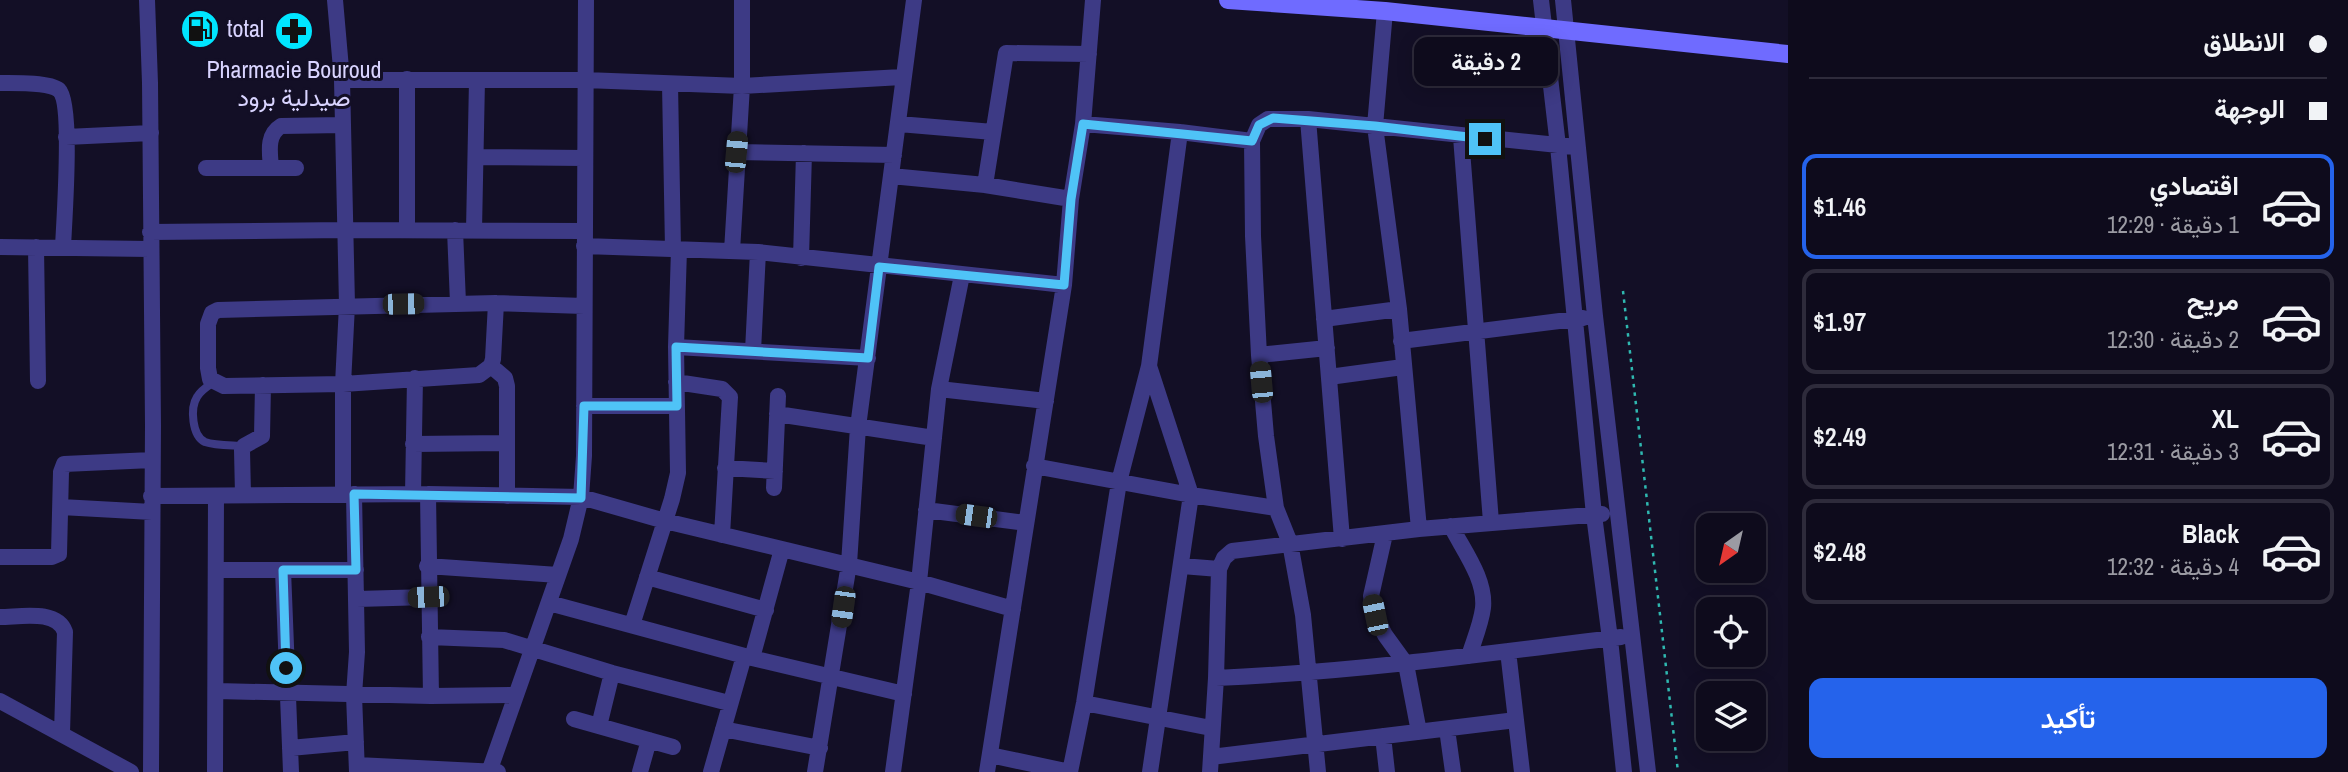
<!DOCTYPE html>
<html lang="ar">
<meta charset="utf-8">
<style>
:root{--surface:#0e0b1c;--page:#171425;--text:#f1f3f6;--muted:#9b9ba3;--line:#2e2b3b;--accent:#2563eb}
body{margin:0;font-family:"Archivo Narrow",Vazirmatn,sans-serif;background:var(--page);color:var(--text);direction:rtl;height:100vh;display:flex;flex-direction:column;font-size:26px;white-space:nowrap}
*{box-sizing:border-box;margin:0}
p{font-size:23px;color:var(--muted)}
.icon{flex:none;width:38px;height:38px;fill:none;stroke:currentColor;stroke-width:2;stroke-linecap:round;stroke-linejoin:round}
.map{position:relative;flex:1;overflow:hidden;direction:ltr}
.sheet{display:flex;flex-direction:column;background:var(--surface);width:560px}
.sheet>*{flex:none}
.guide{display:grid;align-content:center;height:154px;padding:0 21px;background:var(--surface)}
.needle{width:46px;rotate:214deg}
.tools{position:absolute;left:1696px;top:513px;display:grid;gap:14px}
.tools a{display:grid;place-items:center;width:70px;height:70px;border-radius:14px;background:var(--surface);box-shadow:0 4px 18px #0003,0 0 0 2px var(--line);font-size:35px}
.end{position:absolute;width:32px;height:32px;margin:-16px;border:9px solid #4fc3f7;background:#111;box-shadow:0 0 0 4px #111}
.from{border-radius:50%}
.bubble{position:absolute;height:49px;border-radius:14px;background:var(--surface);box-shadow:0 4px 18px #0003,0 0 0 2px var(--line);font-size:23px;font-weight:600;line-height:49px;text-align:center;direction:rtl}
.car{position:absolute;width:21px;height:42px;margin:-21px -10px;border-radius:9px;box-shadow:0 0 5px 2px #0007;background:linear-gradient(#222 24%,#8ab4d8 0 40%,#222 0 76%,#8ab4d8 0 86%,#222 0)}
.guide b{display:flex;align-items:center;gap:24px;height:66px;font-size:26px}
.guide b+b{border-top:2px solid var(--line)}
.guide i{width:18px;height:18px;background:var(--text)}
ul{padding:0;list-style:none}
li{display:flex;align-items:center;gap:21px;height:105px;margin:0 14px 10px;padding:0 7px;border:4px solid var(--line);border-radius:14px}
li div{flex:1}
li b{display:block;font-size:26px}
li em{font-style:normal;font-weight:600}
li.selected{border-color:var(--accent)}
li>.icon{width:63px;height:63px;stroke-width:1.5}
.cta{display:flex;gap:14px;margin-top:auto;padding:14px 21px}
.cta a{flex:1;height:80px;border-radius:14px;background:var(--accent);color:#fff;font-size:28px;font-weight:600;line-height:80px;text-align:center}
main{display:flex;flex:1;min-height:0}
.map>svg:first-child{display:block}
.lines{fill:none;stroke-linecap:round;stroke-linejoin:round}
.path{stroke:#2fb8b0;stroke-width:2.5;stroke-dasharray:3.5 5;stroke-linecap:butt}
.service{stroke:#3d3a85;stroke-width:8}
.minor{stroke:#3d3a85;stroke-width:16}
.secondary{stroke:#6f6bff;stroke-width:18}
.route{stroke:#4fc3f7;stroke-width:9}
.labels{text-anchor:middle;stroke-width:6;stroke-linejoin:round;paint-order:stroke}
.poi-label{font-size:24px;fill:#d9d4ff;stroke:#130f26;text-anchor:start}
</style>
<main>
<section class="sheet">
<div class="guide">
<b><i class="from"></i>الانطلاق</b>
<b><i></i>الوجهة</b>
</div>
<ul>
<li class="selected"><svg class="icon" aria-label="car" viewBox="0 0 24 24"><path d="M5 17H2v-5l4-1 3-4h7l3 4 3 1v5h-3M9 17h6M6 11h13"/><circle cx="7" cy="17" r="2"/><circle cx="17" cy="17" r="2"/></svg><div><b>اقتصادي</b><p>1 دقيقة · 12:29</p></div><em>$1.46</em></li>
<li><svg class="icon" aria-label="car" viewBox="0 0 24 24"><path d="M5 17H2v-5l4-1 3-4h7l3 4 3 1v5h-3M9 17h6M6 11h13"/><circle cx="7" cy="17" r="2"/><circle cx="17" cy="17" r="2"/></svg><div><b>مريح</b><p>2 دقيقة · 12:30</p></div><em>$1.97</em></li>
<li><svg class="icon" aria-label="car" viewBox="0 0 24 24"><path d="M5 17H2v-5l4-1 3-4h7l3 4 3 1v5h-3M9 17h6M6 11h13"/><circle cx="7" cy="17" r="2"/><circle cx="17" cy="17" r="2"/></svg><div><b>XL</b><p>3 دقيقة · 12:31</p></div><em>$2.49</em></li>
<li><svg class="icon" aria-label="car" viewBox="0 0 24 24"><path d="M5 17H2v-5l4-1 3-4h7l3 4 3 1v5h-3M9 17h6M6 11h13"/><circle cx="7" cy="17" r="2"/><circle cx="17" cy="17" r="2"/></svg><div><b>Black</b><p>4 دقيقة · 12:32</p></div><em>$2.48</em></li>
</ul>
<div class="cta"><a>تأكيد</a></div>
</section>
<div class="map">
<svg width="1788" height="772" viewBox="0 0 1788 772">
<rect width="100%" height="100%" fill="#130f26"/>
<g class="lines">
<path class="path" d="M1623 291 1678 772"/>
<path class="service" d="M214 382C208 386 201 390 197 397 190 408 192 436 205 442 216 446 233 445 244 446"/>
<path class="minor" d="M147 0 150 83 153 425 151 772
M335 0 342 80 347 305 343 384V494
M1541 0 1558 146 1594 515 1610 639 1624 772
M1563 0 1595 316 1648 772
M1385 11 1375 126 1399 309 1419 529
M342 80H585L742 86 902 77
M0 83C13 83 49 82 59 90 73 103 64 223 63 247
M670 84 673 249
M1308 119 1342 539
M899 124 993 132
M1180 132 1252 141
M66 137 151 133
M1461 137 1491 522
M736 152 894 155
M476 157 584 158
M206 168H296
M271 168C270 153 266 135 281 126L343 125
M891 176 985 185 1071 199
M985 185 1006 53 1089 54
M407 230V79
M455 230 458 303
M474 230 477 80
M150 232 346 230 584 231
M584 246 758 252 1064 285
M0 247 150 249
M36 247 38 381
M732 251 742 86V0
M801 258 804 153
M496 303 493 359 491 366 479 375 343 384 224 386 210 379 208 368V324L212 313 218 310 496 303 584 306
M1324 319 1399 309
M1401 341 1583 318
M676 347 868 358
M753 351 758 252
M1259 355 1327 348
M491 366 505 378 507 386V496
M1149 366 1191 495 1150 772
M1329 377 1403 367
M676 382 722 389 730 397 722 535
M939 389 1046 401
M584 406H677
M777 414 934 438
M413 444 506 443
M1034 466 1191 495 1276 508
M725 468 775 471
M774 488 778 396
M354 494 357 652 354 695 357 772
M413 494 415 378
M428 494 431 696
M243 495 242 450 244 446 262 436 263 385
M151 496 428 494 581 497 665 521 919 582 1013 609
M61 507 152 512
M926 510 1026 523
M1451 526C1463 550 1486 579 1483 608 1481 624 1474 640 1469 656
M1385 534 1371 596 1375 615 1385 635 1406 664 1419 732
M0 557H52L59 554 61 472 64 464 152 460
M427 566 558 575
M1182 566 1219 569
M216 570H356
M283 570 291 772
M647 577 766 610
M357 599 428 597
M549 603 752 658 904 694
M0 617C20 617 57 609 65 632L62 733
M632 625 672 499 678 473 676 347 679 249
M429 637 504 640 612 673 729 703
M1508 651 1522 772
M752 658 782 549
M1216 678 1219 569 1224 558 1232 551 1419 529 1602 514
M217 691 431 696 516 695
M0 701 131 772
M1084 703 1211 728
M574 719 673 747
M599 726 612 673
M723 729 820 748
M1447 729 1453 772
M1383 736 1387 772
M290 748 356 742
M990 755 1070 772 1084 703 1119 482 1149 366 1180 132 1083 124
M1211 757 1516 720
M357 765 498 772
M215 772 216 496
M489 772 571 539 581 497 584 456 586 0
M640 772 649 740
M711 772 744 656
M815 772 849 564 858 427 914 0
M893 772 919 582 939 389 962 275
M987 772 1064 285 1071 199 1083 124 1093 0
M1210 772 1216 678C1352 672 1486 654 1621 637
M1318 772 1303 615 1290 543 1276 508 1266 436 1259 355 1253 236 1252 141 1259 125 1268 119H1308L1577 147"/>
<path class="secondary" d="M1228 0 1385 11 1788 54"/>
</g>
<g class="lines">
<path class="route" d="M286 668 283 570H356L354 494 581 498 584 406H677L676 347 868 358 879 267 1064 285 1071 199 1083 124 1252 141 1259 125 1273 118 1375 126 1485 139"/>
</g>
<defs>
<symbol id="fuel-disc" viewBox="-11 -11 22 22"><circle r="9.5" fill="#00e5ff" stroke="#130f26"/><path d="M-5.5-6h7V0h2V4h1.3V-2.5L3-4.5l.8-.8L6-3V5H2.5V1h-1V6h-7ZM-4.2-4.7v3.2H.2V-4.7Z" fill="#111"/></symbol>
<symbol id="pharmacy-disc" viewBox="-11 -11 22 22"><circle r="9.5" fill="#00e5ff" stroke="#130f26"/><path d="M-2-6h4v4h4v4h-4v4h-4v-4h-4v-4h4Z" fill="#111"/></symbol>
</defs>
<g fill-rule="evenodd">
<use href="#fuel-disc" x="178" y="7" width="44" height="44"/>
<use href="#pharmacy-disc" x="272" y="9" width="44" height="44"/>
</g>
<g class="labels">
<g class="poi-label">
<text x="227" y="37">total</text>
<text x="294" y="78" text-anchor="middle">Pharmacie Bouroud<tspan x="294" dy="28">صيدلية برود</tspan></text>
</g>
</g>
</svg>
<div class="tools">
<a><svg class="needle" viewBox="-14 -14 28 28"><path d="M0-13l5 13h-10z" fill="#e53935"/><path d="M0 13l5-13h-10z" fill="#9b9ba3"/></svg></a>
<a><svg class="icon" aria-label="locate" viewBox="0 0 24 24"><circle cx="12" cy="12" r="6"/><path d="M12 2v4M12 18v4M2 12h4M18 12h4"/></svg></a>
<a><svg class="icon" aria-label="layers" viewBox="0 0 24 24"><path d="M12 4l9 5-9 5-9-5zM3 14l9 5 9-5"/></svg></a>
</div>
<i class="end from" style="left:286px;top:668px"></i>
<i class="end" style="left:1485px;top:139px"></i>
<div class="bubble" style="left:1414px;top:37px;width:144px">2 دقيقة</div>
<i class="car" style="left:736px;top:152px;rotate:5deg"></i>
<i class="car" style="left:403px;top:304px;rotate:89deg"></i>
<i class="car" style="left:1261px;top:382px;rotate:355deg"></i>
<i class="car" style="left:976px;top:516px;rotate:278deg"></i>
<i class="car" style="left:428px;top:597px;rotate:268deg"></i>
<i class="car" style="left:843px;top:607px;rotate:188deg"></i>
<i class="car" style="left:1375px;top:615px;rotate:348deg"></i>
</div>
</main>
